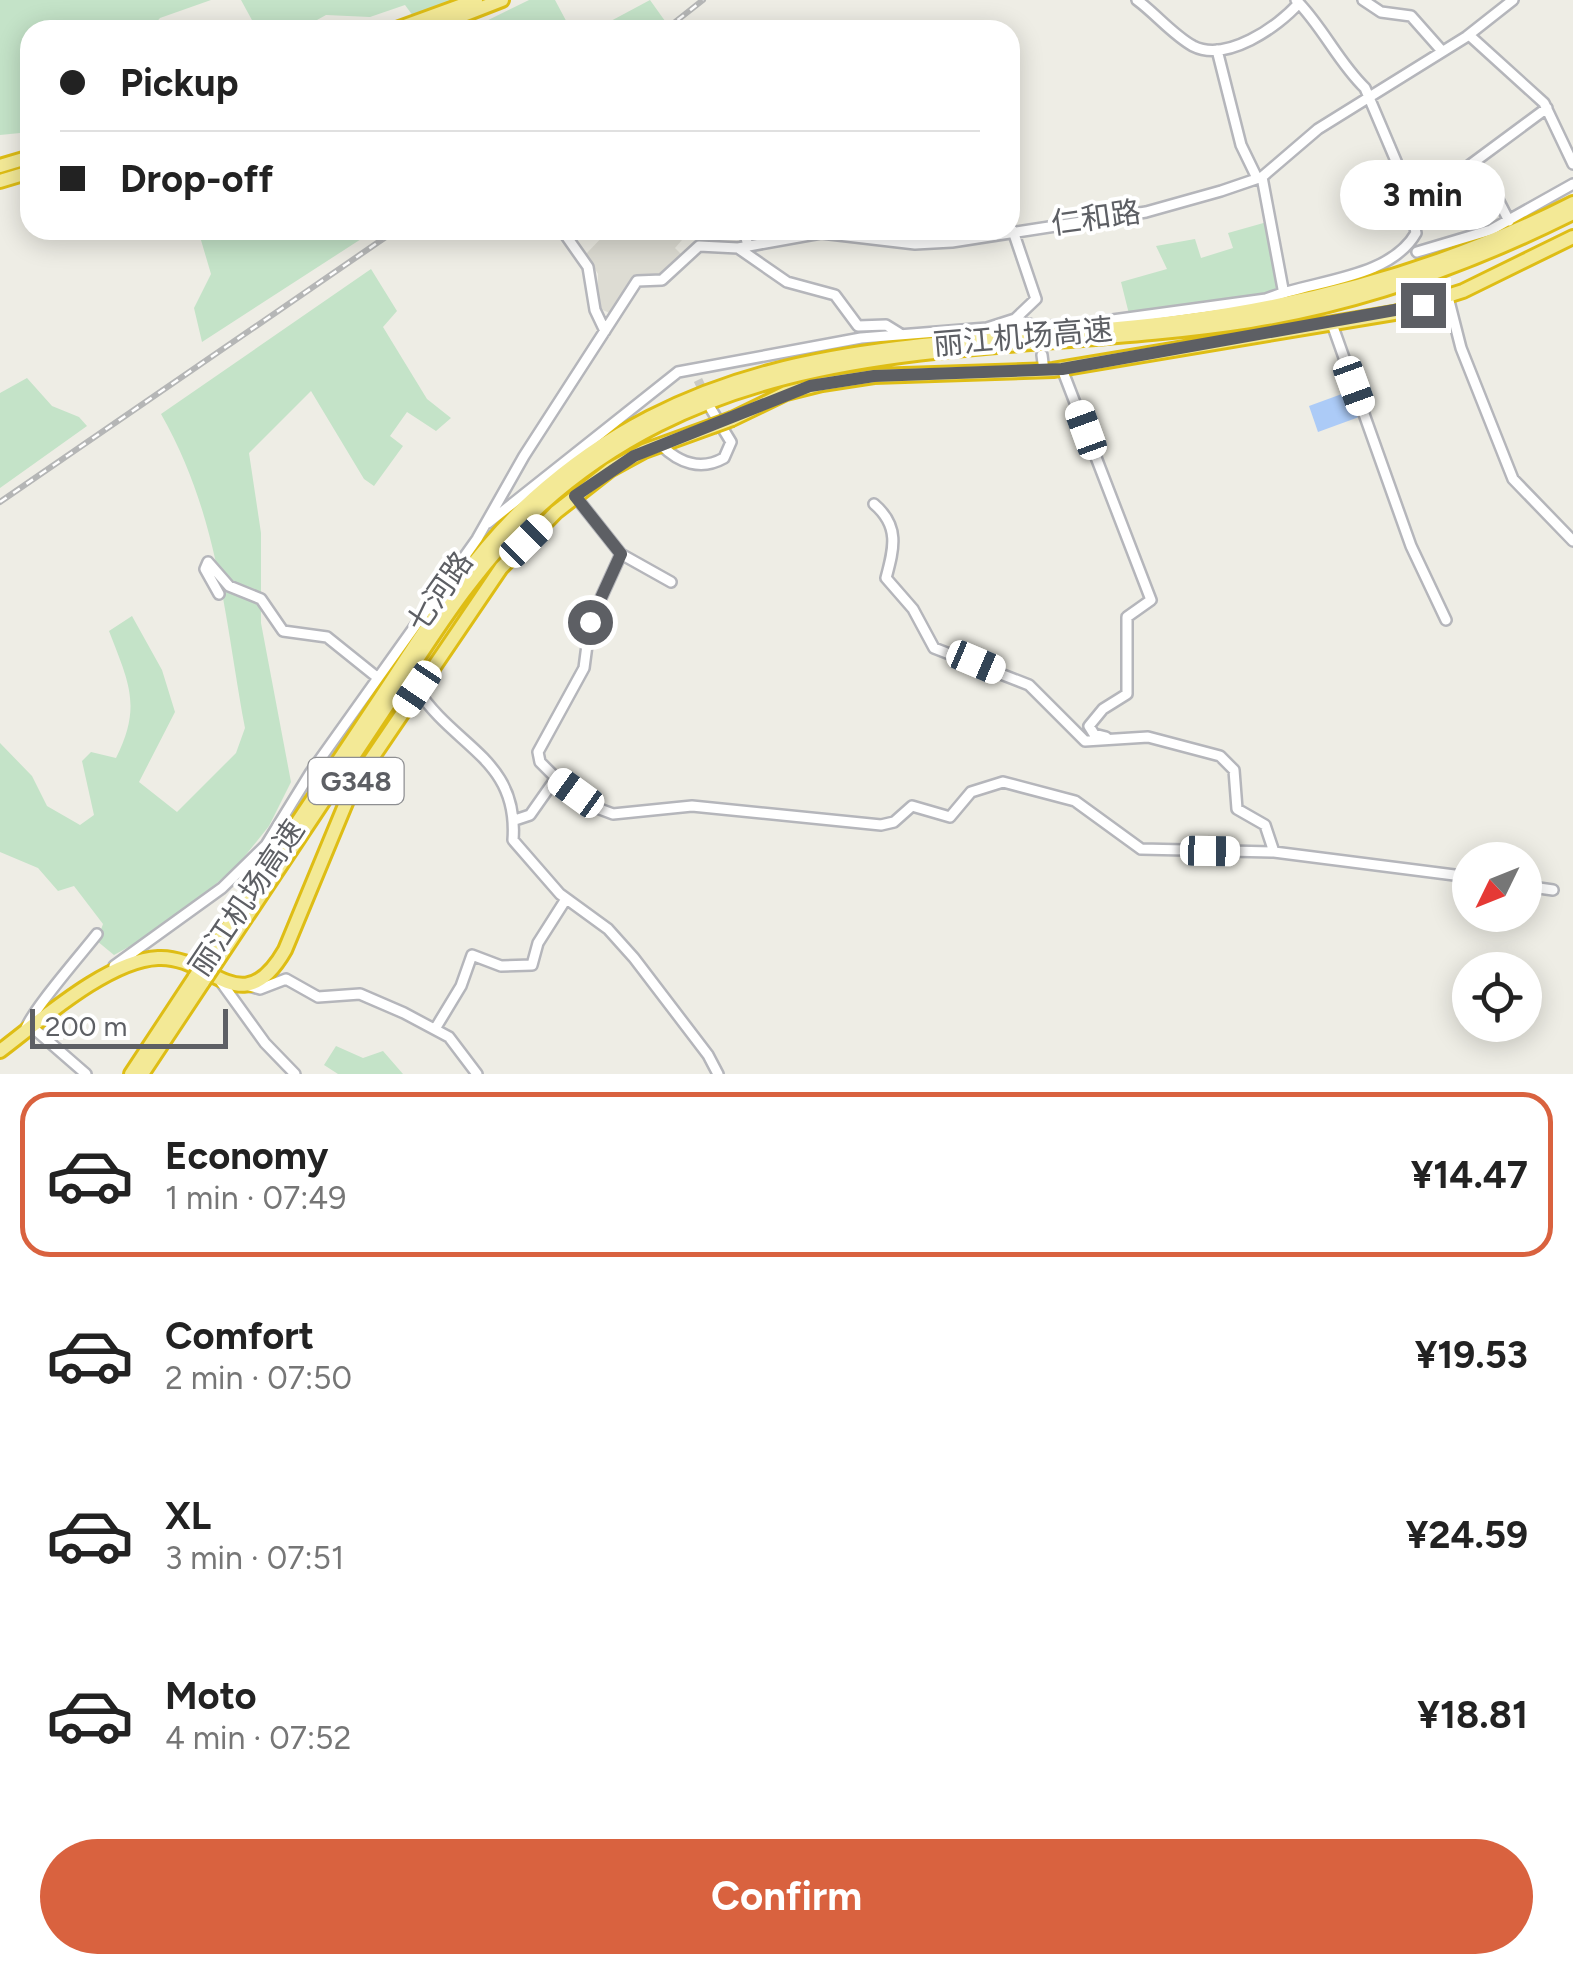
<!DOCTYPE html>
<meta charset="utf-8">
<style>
:root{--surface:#fff;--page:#f6f6f6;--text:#222;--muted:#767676;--line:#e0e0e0;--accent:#d9623f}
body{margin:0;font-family:Figtree,"Noto Sans SC",sans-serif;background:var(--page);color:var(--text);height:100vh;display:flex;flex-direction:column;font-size:38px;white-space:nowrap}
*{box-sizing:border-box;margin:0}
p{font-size:32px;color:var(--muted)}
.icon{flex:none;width:55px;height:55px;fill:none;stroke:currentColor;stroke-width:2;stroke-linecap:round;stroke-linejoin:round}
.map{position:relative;height:1074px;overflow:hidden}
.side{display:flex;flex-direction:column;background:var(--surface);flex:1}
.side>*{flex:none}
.guide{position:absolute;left:20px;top:20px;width:1000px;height:220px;border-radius:30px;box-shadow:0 5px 25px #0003;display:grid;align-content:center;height:220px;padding:0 40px;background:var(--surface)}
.needle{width:65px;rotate:227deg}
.buttons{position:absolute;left:1452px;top:842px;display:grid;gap:20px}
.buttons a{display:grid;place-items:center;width:90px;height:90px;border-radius:50%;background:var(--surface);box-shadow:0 5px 25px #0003;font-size:50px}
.scale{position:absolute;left:30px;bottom:25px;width:198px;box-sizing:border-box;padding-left:10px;border:5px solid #5d5f64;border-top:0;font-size:28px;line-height:35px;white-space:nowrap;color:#5d5f64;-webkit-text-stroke:8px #fff;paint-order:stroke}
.end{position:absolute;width:45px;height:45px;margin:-22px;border:12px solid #5d5f64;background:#fff;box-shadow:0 0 0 5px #fff}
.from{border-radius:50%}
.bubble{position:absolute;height:70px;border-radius:35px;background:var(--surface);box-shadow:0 5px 25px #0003;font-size:32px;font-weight:700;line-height:70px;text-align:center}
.car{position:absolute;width:30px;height:60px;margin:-30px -15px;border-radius:12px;box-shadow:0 0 8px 2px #0007;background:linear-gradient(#fff 24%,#345 0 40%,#fff 0 76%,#345 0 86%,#fff 0)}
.guide b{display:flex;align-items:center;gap:35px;height:95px;font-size:38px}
.guide b+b{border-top:2px solid var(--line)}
.guide i{width:25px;height:25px;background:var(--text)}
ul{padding:18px 0 0;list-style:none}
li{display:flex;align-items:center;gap:30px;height:165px;margin:0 20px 15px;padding:0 20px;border:5px solid transparent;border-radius:30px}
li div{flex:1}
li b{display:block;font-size:38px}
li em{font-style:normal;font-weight:700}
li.on{border-color:var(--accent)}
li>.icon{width:90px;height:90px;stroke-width:1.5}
.cta{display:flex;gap:20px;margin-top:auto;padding:20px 40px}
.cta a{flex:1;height:115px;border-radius:60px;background:var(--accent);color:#fff;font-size:40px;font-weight:700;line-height:115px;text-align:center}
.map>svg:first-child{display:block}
.education{fill:#dddcd3}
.green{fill:#c4e3c8}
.water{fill:#accbf7}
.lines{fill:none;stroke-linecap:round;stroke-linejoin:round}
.minor-tunnel{stroke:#cacac5;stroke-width:9;stroke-dasharray:9 4.5;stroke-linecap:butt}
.minor-casing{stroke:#b5b6bb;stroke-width:14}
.highway-casing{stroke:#debd15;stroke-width:18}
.minor{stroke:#fff;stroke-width:9}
.highway{stroke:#f3e996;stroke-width:12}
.rail-casing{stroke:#b5b6b6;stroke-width:6}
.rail{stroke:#fff;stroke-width:2.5;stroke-dasharray:8;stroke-linecap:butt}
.highway-bridge-casing{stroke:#debd15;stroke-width:18;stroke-linecap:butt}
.highway-bridge{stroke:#f3e996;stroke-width:12}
.route{stroke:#5d5f64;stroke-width:12}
.labels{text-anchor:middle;stroke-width:8;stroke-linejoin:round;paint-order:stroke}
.shield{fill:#fff;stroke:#8e8f92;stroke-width:2.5}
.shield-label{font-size:28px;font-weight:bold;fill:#5d5f64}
.street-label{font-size:30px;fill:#5d5f64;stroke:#fff}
</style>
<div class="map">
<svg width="1573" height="1074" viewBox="0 0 1573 1074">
<rect width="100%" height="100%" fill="#eeede5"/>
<path class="education" d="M609 230H671L682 240 675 248 681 254 659 278 640 276 626 288 612 314 598 308V274L586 254Z"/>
<path class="green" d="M0 0H211L160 18 150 30H30V132L0 135Z
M241 0H467L416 20 405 5 370 17 326 15 299 30H252L253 22Z
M529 0H555L571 30H468Z
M650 0 665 21 652 30H594Z
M1267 222 1280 287 1269 293 1129 314 1121 282 1167 269 1156 246 1195 239 1201 258 1233 248 1228 233Z
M198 230H375L202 342 194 308 211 274Z
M371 269 397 311 383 327 427 399 451 418 436 431 407 412 390 436 403 446 374 486 364 479 311 391 249 453 261 533V623L291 782 269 826 236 867 163 928 114 955 97 941 103 924 74 886 58 891 38 868 0 852V743L32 776 47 806 80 825 94 815 82 761 91 752 116 758C142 706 129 683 109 631L132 616 162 670 175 712 139 782 177 812 236 753 245 728C224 615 219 516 161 414Z
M27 378 52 406 79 417 87 426 0 488V393Z
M336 1046 363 1058 383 1051 403 1074H338L324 1065Z"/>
<path class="water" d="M1350 391 1359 417 1318 432 1309 406Z"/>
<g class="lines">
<path class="minor-tunnel" d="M1422 257 1432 286
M698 380 706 397"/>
<defs>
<path id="minor" d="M1137 0C1156 14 1173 35 1193 46 1226 63 1278 27 1299 3
M1363 0 1381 12 1411 16 1442 51
M1469 35 1544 103 1573 164
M1217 50 1241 145 1257 178
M1262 177 1283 289
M1509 221 1489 182 1470 165 1547 108
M562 230 588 267 595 310 605 331
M744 230 748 246
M435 231 437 230
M1013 231 1036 299 1015 319
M738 248 787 282 835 295 858 326 886 325 899 333
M1417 252 1491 230 1573 184
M1432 286 1436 301
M1448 297 1461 348 1513 479 1573 541
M1332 324 1411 546 1446 620
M1042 355 1044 371
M1062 369 1151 600 1127 617V694L1103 709 1089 726 1094 734 1106 737
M661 445C679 463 701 471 724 458L731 442 711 409
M575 496 621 554 671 582
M874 504C900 526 894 548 886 578L913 609 934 648 1029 685 1085 741 1148 737 1220 756 1234 770 1237 809 1265 825 1274 852
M488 523 678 372 861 338 987 328 1015 319 1038 327 1098 322 1266 299C1311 280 1389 280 1416 233L1407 187 1365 88C1338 62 1323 27 1296 0
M621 554 590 622 584 668 538 752 540 762 556 778 597 808 613 814 692 806 881 825 894 822 912 806 950 817 971 792 1003 782 1075 801 1141 849 1274 852 1470 877
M219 594 205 569 208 562 229 586 261 599 283 631 327 637 378 678
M417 689C455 748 519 759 513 840L560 894 608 929 634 958 708 1055 718 1074
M515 820 530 815 556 778
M1525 886 1553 890
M114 966 222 888 266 845 311 772 477 539 524 456 637 281 662 280 699 246 738 248 821 233 915 244 952 242 1146 212 1221 191 1262 177 1318 129 1466 37 1513 0
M221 982 265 1043 295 1074
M246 985 260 989 286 979 318 997 360 994 404 1013 449 1037 477 1074
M32 1027 86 1074
M435 1029 461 986 472 955 501 966 532 965 538 943 566 899
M25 1032C25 1018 84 951 97 934"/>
<path id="highway" d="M394 30 476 0
M425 30 502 0
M0 166 30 157
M0 181 30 172
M732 419 786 393 822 384 874 376 1053 370 1394 313 1463 291 1573 237
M205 961C262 875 320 789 377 703 425 631 469 557 534 498 726 325 945 352 1182 321 1319 303 1450 266 1573 203
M213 967C270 881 327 796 384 710 431 638 476 564 540 506 742 323 1000 360 1250 321 1363 303 1471 264 1573 213
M0 1051C40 1021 108 960 158 958 210 955 242 1025 285 950L353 786 501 568 556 512 611 469 644 451 713 426
M131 1074 195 977
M142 1074 203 982"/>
</defs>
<use href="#minor" class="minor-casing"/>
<use href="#highway" class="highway-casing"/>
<use href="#minor" class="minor"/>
<use href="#highway" class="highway"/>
<defs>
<path id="rail" d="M665 30 703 0
M0 502 396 230"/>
</defs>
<use href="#rail" class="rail-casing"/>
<use href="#rail" class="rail"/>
<defs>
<path id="highway-bridge" d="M713 426 732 419
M195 977 205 961
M203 982 213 967"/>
</defs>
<use href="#highway-bridge" class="highway-bridge-casing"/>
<use href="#highway-bridge" class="highway-bridge"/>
</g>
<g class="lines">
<path class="route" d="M590 622 621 554 575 496 634 456 810 386 874 376 1062 369 1423 305"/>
</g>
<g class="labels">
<rect class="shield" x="308.5" y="758" width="95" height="46" rx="8"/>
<g class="shield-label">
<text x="356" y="791">G348</text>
</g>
<g class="street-label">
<text transform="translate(1096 218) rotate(-8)" y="10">仁和路</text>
<text transform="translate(1023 337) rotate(-5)" y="10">丽江机场高速</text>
<text transform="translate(440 592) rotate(-55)" y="10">七河路</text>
<text transform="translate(247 898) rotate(-56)" y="10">丽江机场高速</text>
</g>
</g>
</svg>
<div class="buttons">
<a><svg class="needle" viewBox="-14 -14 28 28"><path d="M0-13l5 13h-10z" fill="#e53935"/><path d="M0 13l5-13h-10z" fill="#767676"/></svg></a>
<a><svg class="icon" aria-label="locate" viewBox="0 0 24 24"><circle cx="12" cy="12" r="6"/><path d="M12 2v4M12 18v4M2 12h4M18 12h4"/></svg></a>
</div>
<div class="scale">200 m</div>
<i class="end from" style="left:590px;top:622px"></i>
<i class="end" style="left:1423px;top:305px"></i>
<div class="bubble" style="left:1340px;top:160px;width:165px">3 min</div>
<i class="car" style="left:1354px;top:386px;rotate:160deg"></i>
<i class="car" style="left:1086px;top:430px;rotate:340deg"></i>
<i class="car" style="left:526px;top:541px;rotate:45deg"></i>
<i class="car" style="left:976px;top:662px;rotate:113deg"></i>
<i class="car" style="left:417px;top:689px;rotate:214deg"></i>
<i class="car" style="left:576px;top:793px;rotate:306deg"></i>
<i class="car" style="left:1210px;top:851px;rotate:91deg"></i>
<div class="guide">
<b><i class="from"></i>Pickup</b>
<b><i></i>Drop-off</b>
</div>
</div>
<section class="side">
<ul>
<li class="on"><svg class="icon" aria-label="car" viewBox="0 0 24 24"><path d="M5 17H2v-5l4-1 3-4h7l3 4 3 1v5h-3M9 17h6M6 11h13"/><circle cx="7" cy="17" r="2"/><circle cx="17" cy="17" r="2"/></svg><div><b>Economy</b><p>1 min · 07:49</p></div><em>¥14.47</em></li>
<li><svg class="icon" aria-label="car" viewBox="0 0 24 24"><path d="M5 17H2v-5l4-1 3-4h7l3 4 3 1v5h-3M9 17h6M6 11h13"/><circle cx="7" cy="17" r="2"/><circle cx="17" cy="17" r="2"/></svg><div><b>Comfort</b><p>2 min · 07:50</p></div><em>¥19.53</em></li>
<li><svg class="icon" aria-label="car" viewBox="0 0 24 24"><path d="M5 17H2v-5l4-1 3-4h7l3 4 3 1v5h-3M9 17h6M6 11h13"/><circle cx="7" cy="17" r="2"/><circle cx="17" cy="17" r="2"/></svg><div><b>XL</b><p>3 min · 07:51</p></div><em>¥24.59</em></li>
<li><svg class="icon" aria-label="car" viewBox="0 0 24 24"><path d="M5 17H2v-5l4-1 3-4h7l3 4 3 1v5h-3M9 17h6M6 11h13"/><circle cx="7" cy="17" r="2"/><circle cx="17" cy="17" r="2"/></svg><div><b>Moto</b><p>4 min · 07:52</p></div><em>¥18.81</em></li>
</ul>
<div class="cta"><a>Confirm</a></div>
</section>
